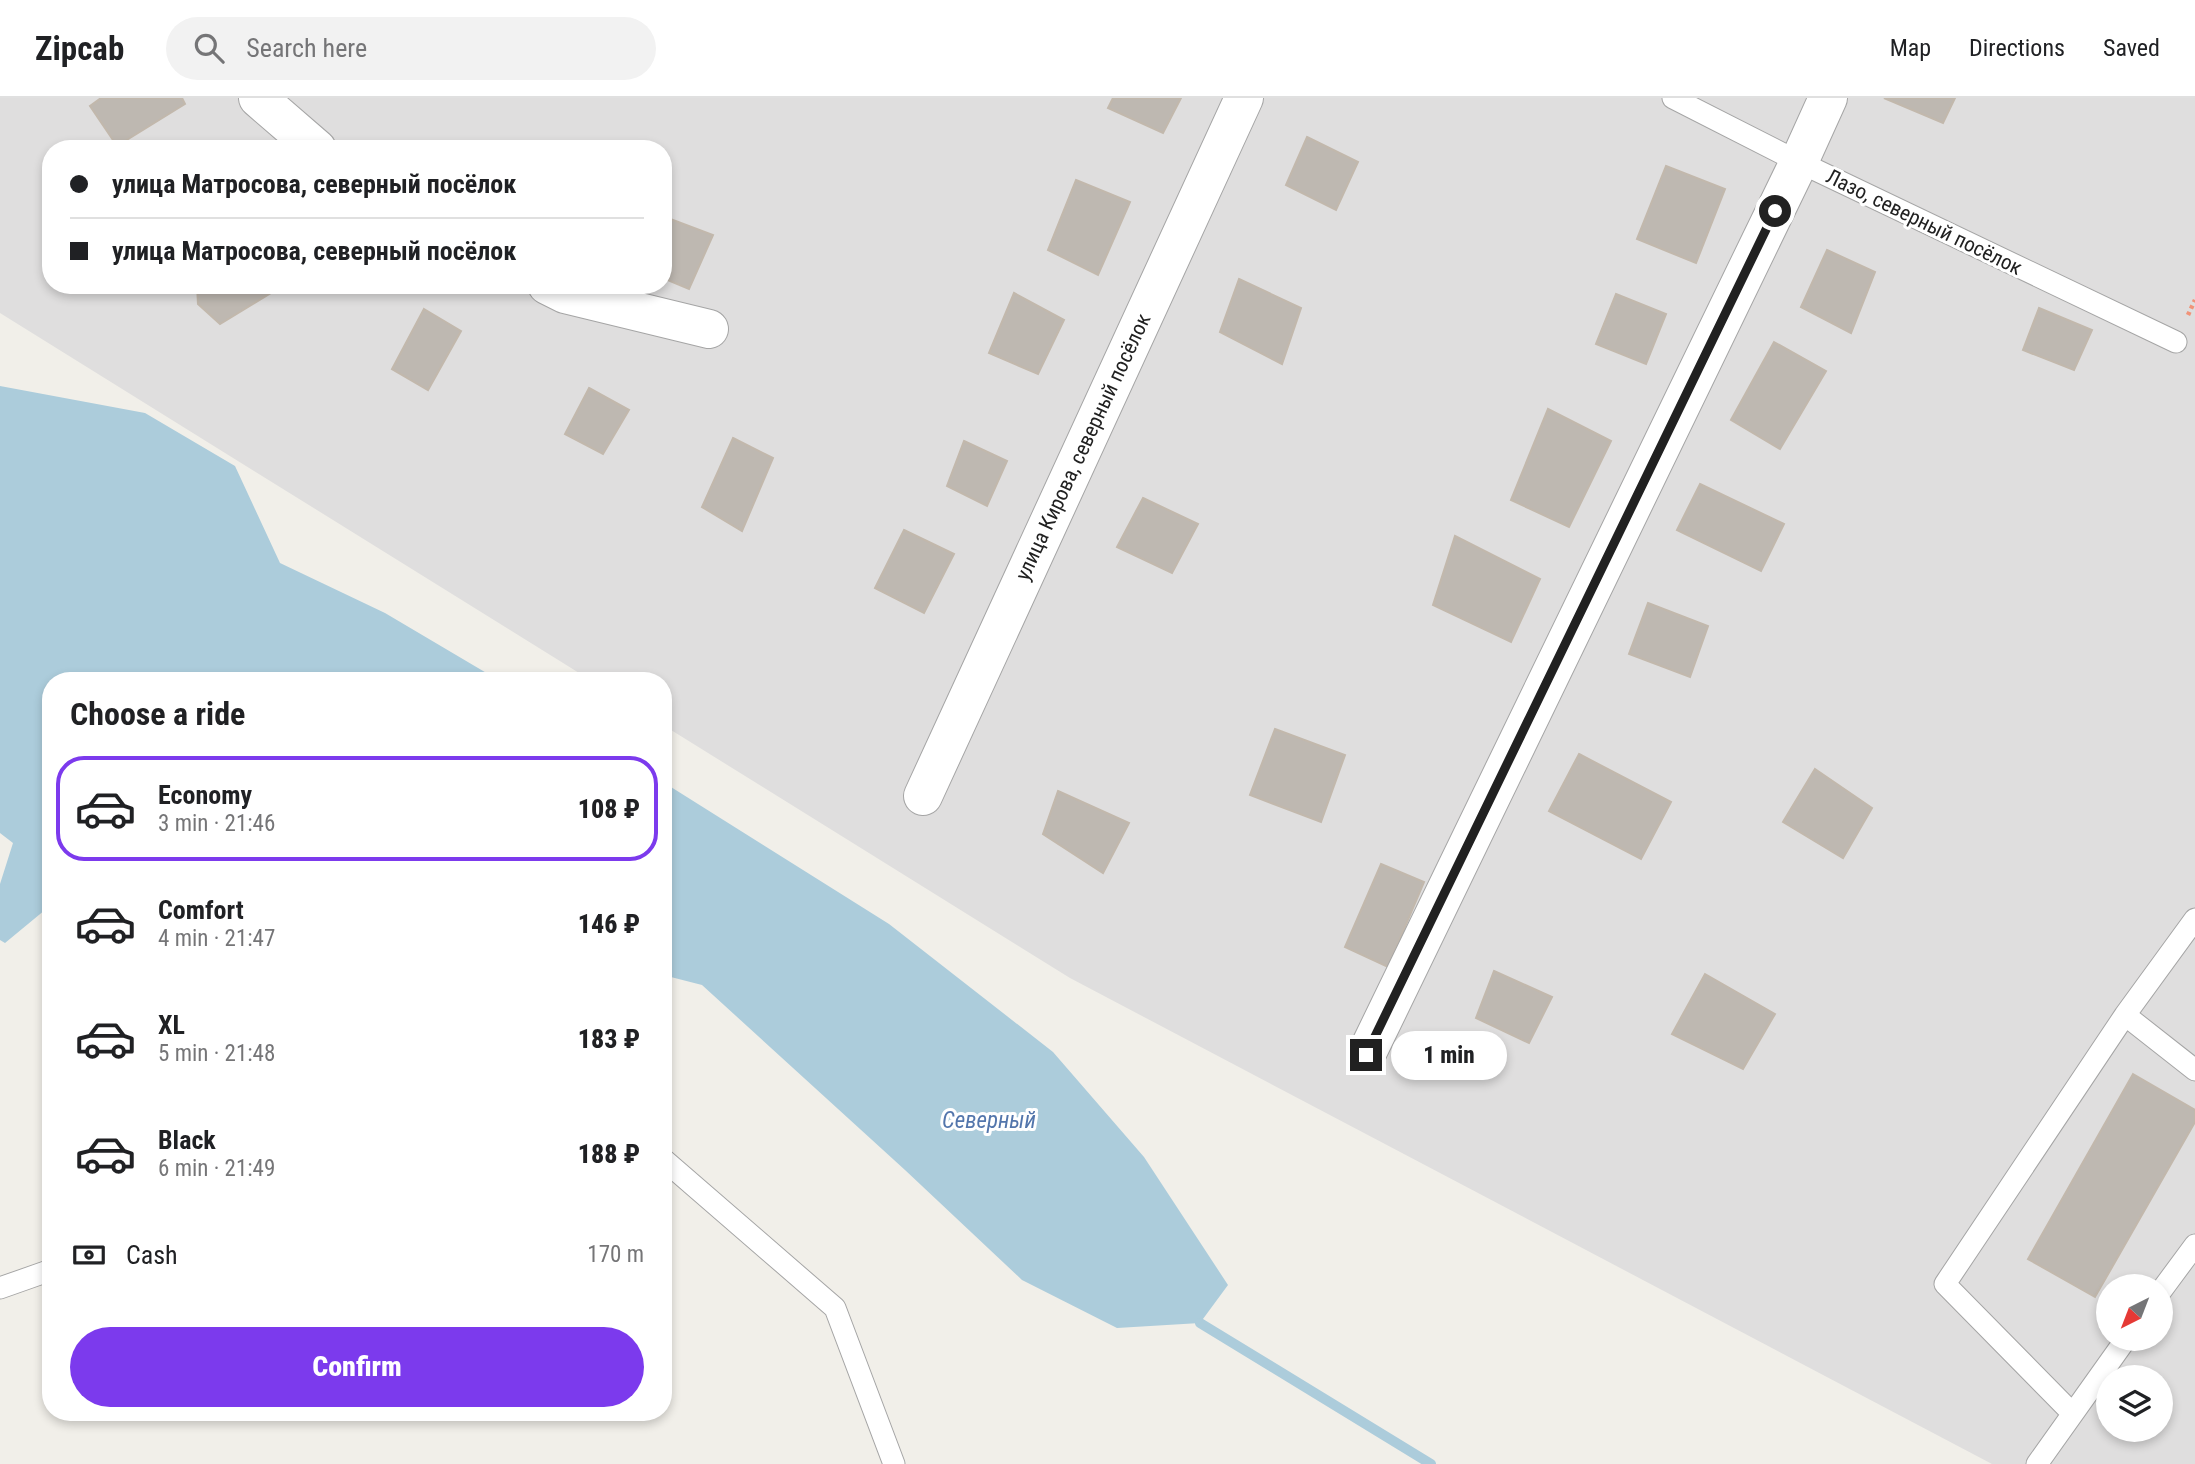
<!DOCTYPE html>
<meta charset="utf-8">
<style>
:root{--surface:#fff;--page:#f2f2f2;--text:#202124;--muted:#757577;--line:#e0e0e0;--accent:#7c3aed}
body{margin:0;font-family:"Roboto Condensed",sans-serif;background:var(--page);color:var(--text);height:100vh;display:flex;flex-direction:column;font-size:26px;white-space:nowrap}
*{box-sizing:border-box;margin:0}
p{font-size:23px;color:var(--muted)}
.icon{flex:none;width:38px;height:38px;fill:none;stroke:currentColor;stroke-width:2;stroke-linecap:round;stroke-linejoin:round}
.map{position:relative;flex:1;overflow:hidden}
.details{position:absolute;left:42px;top:574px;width:630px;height:749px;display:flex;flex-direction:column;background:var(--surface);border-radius:28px;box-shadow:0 4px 10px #0003}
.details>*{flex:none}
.hud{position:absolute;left:42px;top:42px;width:630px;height:154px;border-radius:28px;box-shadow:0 4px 10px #0003;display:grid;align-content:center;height:154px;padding:0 28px;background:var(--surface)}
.needle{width:46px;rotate:222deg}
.controls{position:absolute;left:2096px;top:1176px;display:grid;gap:14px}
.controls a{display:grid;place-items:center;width:77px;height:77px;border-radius:50%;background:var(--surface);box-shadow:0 4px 10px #0003;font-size:35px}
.end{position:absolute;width:32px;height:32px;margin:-16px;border:9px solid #212121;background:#fff;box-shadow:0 0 0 4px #fff}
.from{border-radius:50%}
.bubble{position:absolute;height:49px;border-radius:24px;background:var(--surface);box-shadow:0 4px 10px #0003;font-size:23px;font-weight:800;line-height:49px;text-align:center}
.hud b{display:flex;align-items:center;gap:24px;height:66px;font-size:26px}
.hud b+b{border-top:2px solid var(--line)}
.hud i{width:18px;height:18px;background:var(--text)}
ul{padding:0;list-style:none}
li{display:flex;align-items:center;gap:21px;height:105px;margin:0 14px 10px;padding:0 14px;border:4px solid transparent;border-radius:28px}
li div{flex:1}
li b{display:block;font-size:26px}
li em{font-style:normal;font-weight:800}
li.current{border-color:var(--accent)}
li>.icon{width:63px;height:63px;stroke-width:1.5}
h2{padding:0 28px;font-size:32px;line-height:84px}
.pay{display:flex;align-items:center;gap:18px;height:77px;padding:0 28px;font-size:26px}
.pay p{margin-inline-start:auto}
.cta{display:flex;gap:14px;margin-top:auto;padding:14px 28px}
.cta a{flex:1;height:80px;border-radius:42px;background:var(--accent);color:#fff;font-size:28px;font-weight:800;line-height:80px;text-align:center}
header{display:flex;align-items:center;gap:42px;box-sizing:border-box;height:98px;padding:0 35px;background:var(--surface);border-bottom:2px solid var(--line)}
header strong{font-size:33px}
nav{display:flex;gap:38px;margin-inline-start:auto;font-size:24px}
.search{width:490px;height:63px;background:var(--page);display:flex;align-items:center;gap:18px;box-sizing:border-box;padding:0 24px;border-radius:38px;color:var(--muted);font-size:26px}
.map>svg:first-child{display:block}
.residential{fill:#dfdede;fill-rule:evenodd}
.water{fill:#acccdb}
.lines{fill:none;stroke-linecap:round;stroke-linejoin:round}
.stream{stroke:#acccdb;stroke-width:10}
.building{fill:#beb8b1;stroke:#c2b8ac;stroke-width:2}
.service-casing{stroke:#a5a5a5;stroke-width:23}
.minor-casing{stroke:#a5a5a5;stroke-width:40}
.path{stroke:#f19379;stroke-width:4.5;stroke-dasharray:3.5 3.5;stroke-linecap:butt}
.service{stroke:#fff;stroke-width:21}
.minor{stroke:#fff;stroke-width:38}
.route{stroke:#212121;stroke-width:9}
.labels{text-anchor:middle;stroke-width:6;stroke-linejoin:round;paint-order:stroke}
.street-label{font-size:21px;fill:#212121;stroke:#fff}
.water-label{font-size:23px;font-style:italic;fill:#5376ac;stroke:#fff}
</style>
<header>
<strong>Zipcab</strong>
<div class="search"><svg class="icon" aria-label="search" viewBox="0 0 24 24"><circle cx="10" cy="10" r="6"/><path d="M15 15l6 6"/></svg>Search here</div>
<nav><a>Map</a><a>Directions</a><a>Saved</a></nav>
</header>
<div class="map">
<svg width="2195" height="1366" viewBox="0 0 2195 1366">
<rect width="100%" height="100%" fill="#f1efe9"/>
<path class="residential" d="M0 0H2195V1366H1992L1070 880 663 627V583H592L0 215ZM51 51H663V187H51ZM2109 1188H2161V1241H2109ZM2109 1279H2161V1332H2109Z"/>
<path class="water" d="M0 288 145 315 235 368 280 465 385 515 500 583H51V807L5 845 0 842V786L13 745 0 735Z
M663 684 889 826 1053 954 1144 1059 1228 1187 1200 1225 1117 1230 1022 1182 905 1072 702 887 663 877Z"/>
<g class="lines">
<path class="stream" d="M1200 1225 1431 1366"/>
</g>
<path class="building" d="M101 0H182L185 6 117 48 90 8Z
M1113 0H1181L1163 35 1108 10Z
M1884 0H1955L1943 25Z
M1307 39 1358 64 1336 112 1286 87Z
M1666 68 1725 91 1696 165 1637 141Z
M1076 82 1130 104 1098 177 1048 152Z
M665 119 713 137 689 191 663 180V123Z
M1827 152 1875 174 1851 235 1801 209Z
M1239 181 1301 210 1282 266 1220 234Z
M197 187H284L220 226 198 206Z
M1014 195 1064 222 1038 276 989 255Z
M1616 196 1666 216 1646 266 1596 246Z
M2039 210 2092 232 2074 272 2023 252Z
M424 211 461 233 428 292 392 271Z
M1774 244 1826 273 1780 351 1731 322Z
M589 290 629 312 603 356 565 336Z
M1548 311 1611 343 1569 429 1511 402Z
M733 340 773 360 742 433 702 409Z
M964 343 1007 363 987 408 947 388Z
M1700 386 1784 426 1761 473 1677 432Z
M1143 400 1198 426 1172 475 1117 449Z
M904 432 954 456 924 515 875 490Z
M1455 438 1540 481 1511 544 1433 507Z
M1648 505 1708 528 1690 579 1629 556Z
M1275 631 1345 657 1321 724 1250 697Z
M1579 656 1671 704 1641 761 1549 713Z
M1815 671 1872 710 1843 760 1783 724Z
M1058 693 1129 725 1103 775 1043 736Z
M1381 766 1424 784 1388 869 1345 849Z
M1494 873 1552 899 1529 945 1476 920Z
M1705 876 1775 916 1743 971 1672 936Z
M2133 976 2195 1012V1024L2095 1199 2028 1161Z"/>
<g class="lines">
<defs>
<path id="service" d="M1673 0 1799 64 2176 244
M2125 917 2195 972
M663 1061 835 1210 894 1366
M0 1190 51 1172
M2161 1193 2195 1147
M2072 1315 1945 1186 2125 917 2195 821
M2037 1366 2126 1241"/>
<path id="minor" d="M258 0 317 51
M547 187 565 196 709 231
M923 698 1244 0
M1366 957 1799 64 1828 0"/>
</defs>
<use href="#service" class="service-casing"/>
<use href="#minor" class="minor-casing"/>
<path class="path" d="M2188 217 2195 202"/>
<use href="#service" class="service"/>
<use href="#minor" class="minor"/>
</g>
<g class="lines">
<path class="route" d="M1366 957 1775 113"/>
</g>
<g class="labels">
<g class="street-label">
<text transform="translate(1924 124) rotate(26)" y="7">Лазо, северный посёлок</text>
<text transform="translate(1083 349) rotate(-65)" y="7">улица Кирова, северный посёлок</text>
</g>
<g class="water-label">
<text x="989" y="1030">Северный</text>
</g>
</g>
</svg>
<div class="controls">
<a><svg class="needle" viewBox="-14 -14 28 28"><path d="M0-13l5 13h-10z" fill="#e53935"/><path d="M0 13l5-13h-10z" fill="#757577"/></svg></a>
<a><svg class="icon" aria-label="layers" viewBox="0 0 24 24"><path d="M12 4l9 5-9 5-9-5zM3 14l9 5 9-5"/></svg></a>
</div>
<i class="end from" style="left:1775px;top:113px"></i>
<i class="end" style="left:1366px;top:957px"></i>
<div class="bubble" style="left:1391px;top:933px;width:116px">1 min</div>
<div class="hud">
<b><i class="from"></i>улица Матросова, северный посёлок</b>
<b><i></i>улица Матросова, северный посёлок</b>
</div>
<section class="details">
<h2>Choose a ride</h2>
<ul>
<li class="current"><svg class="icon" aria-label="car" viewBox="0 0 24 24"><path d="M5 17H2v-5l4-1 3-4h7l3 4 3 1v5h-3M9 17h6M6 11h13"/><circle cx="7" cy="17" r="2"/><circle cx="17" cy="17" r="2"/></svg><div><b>Economy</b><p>3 min · 21:46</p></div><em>108 ₽</em></li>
<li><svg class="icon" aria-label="car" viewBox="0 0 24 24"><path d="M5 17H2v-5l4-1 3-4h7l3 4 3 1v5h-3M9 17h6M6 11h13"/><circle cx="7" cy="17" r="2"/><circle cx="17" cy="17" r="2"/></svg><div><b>Comfort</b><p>4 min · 21:47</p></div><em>146 ₽</em></li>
<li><svg class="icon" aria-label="car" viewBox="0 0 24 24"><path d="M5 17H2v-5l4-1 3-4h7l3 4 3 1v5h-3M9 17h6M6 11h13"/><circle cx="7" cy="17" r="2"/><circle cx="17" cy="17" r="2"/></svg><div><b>XL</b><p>5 min · 21:48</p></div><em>183 ₽</em></li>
<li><svg class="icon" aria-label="car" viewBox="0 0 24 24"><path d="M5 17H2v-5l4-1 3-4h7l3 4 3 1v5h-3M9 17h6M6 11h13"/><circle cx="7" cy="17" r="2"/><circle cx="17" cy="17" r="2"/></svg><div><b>Black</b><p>6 min · 21:49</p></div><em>188 ₽</em></li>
</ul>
<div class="pay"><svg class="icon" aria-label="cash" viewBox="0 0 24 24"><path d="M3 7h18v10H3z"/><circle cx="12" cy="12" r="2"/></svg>Cash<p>170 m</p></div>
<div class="cta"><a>Confirm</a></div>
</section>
</div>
